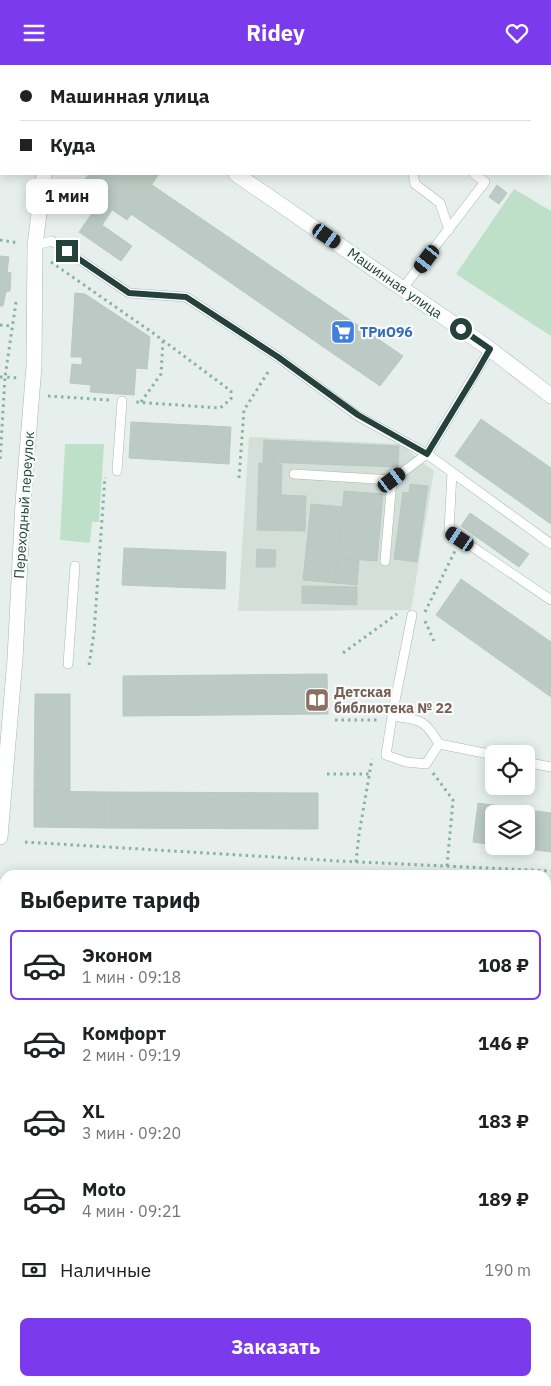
<!DOCTYPE html>
<html lang="ru">
<meta charset="utf-8">
<style>
:root{--surface:#fff;--page:#f6f6f6;--text:#202124;--muted:#757577;--line:#e0e0e0;--accent:#7c3aed}
body{margin:0;font-family:"IBM Plex Sans",sans-serif;background:var(--page);color:var(--text);height:100vh;display:flex;flex-direction:column;font-size:19px;white-space:nowrap}
*{box-sizing:border-box;margin:0}
p{font-size:16px;color:var(--muted)}
.icon{flex:none;width:28px;height:28px;fill:none;stroke:currentColor;stroke-width:2;stroke-linecap:round;stroke-linejoin:round}
.map{position:relative;flex:1;overflow:hidden}
.sheet{position:absolute;left:0px;top:805px;width:551px;height:516px;display:flex;flex-direction:column;background:var(--surface);border-radius:15px 15px 0 0;box-shadow:0 2px 12px #0003}
.sheet>*{flex:none}
.guide{position:absolute;left:0px;top:0px;width:551px;height:110px;box-shadow:0 2px 12px #0003;display:grid;align-content:center;height:110px;padding:0 20px;background:var(--surface)}
.fabs{position:absolute;left:485px;top:680px;display:grid;gap:10px}
.fabs a{display:grid;place-items:center;width:50px;height:50px;border-radius:8px;background:var(--surface);box-shadow:0 2px 12px #0003;font-size:25px}
.end{position:absolute;width:22px;height:22px;margin:-11px;border:6px solid #24423a;background:#fff;box-shadow:0 0 0 2px #fff}
.from{border-radius:50%}
.bubble{position:absolute;height:35px;border-radius:8px;background:var(--surface);box-shadow:0 2px 12px #0003;font-size:16px;font-weight:700;line-height:35px;text-align:center}
.car{position:absolute;width:15px;height:30px;margin:-15px -8px;border-radius:6px;box-shadow:0 0 4px 1px #0007;background:linear-gradient(#222 24%,#8ab4d8 0 40%,#222 0 76%,#8ab4d8 0 86%,#222 0)}
.guide b{display:flex;align-items:center;gap:18px;height:48px;font-size:19px}
.guide b+b{border-top:1px solid var(--line)}
.guide i{width:12px;height:12px;background:var(--text)}
ul{padding:0;list-style:none}
li{display:flex;align-items:center;gap:15px;height:70px;margin:0 10px 8px;padding:0 10px;border:2px solid transparent;border-radius:8px}
li div{flex:1}
li b{display:block;font-size:19px}
li em{font-style:normal;font-weight:700}
li.active{border-color:var(--accent)}
li>.icon{width:45px;height:45px;stroke-width:1.5}
h2{padding:0 20px;font-size:22px;line-height:60px}
.pay{display:flex;align-items:center;gap:12px;height:55px;padding:0 20px;font-size:19px}
.pay p{margin-inline-start:auto}
.button{display:flex;gap:10px;margin-top:auto;padding:10px 20px}
.button a{flex:1;height:58px;border-radius:8px;background:var(--accent);color:#fff;font-size:20px;font-weight:700;line-height:58px;text-align:center}
header{display:flex;justify-content:space-between;align-items:center;height:65px;padding:0 20px;background:var(--accent);color:#fff;font-size:22px;font-weight:700}
.map>svg:first-child{display:block}
.built{fill:#d4dfda}
.green{fill:#bfe0c8}
.building{fill:#bbcac4;stroke:#b8c9c2}
.lines{fill:none;stroke-linecap:round;stroke-linejoin:round}
.service-casing{stroke:#a8b8b2;stroke-width:10}
.minor-casing{stroke:#a8b8b2;stroke-width:16}
.secondary-casing{stroke:#a4bbb3;stroke-width:16}
.path{stroke:#86b3a5;stroke-width:3;stroke-dasharray:2.5 4;stroke-linecap:butt}
.service{stroke:#fff;stroke-width:9}
.minor{stroke:#fff;stroke-width:15}
.secondary{stroke:#fff;stroke-width:15}
.route{stroke:#24423a;stroke-width:6}
.labels{text-anchor:middle;stroke-width:4.5;stroke-linejoin:round;paint-order:stroke}
.street-label{font-size:14px;fill:#24423a;stroke:#f7fbf9}
.shop-label{font-size:14px;font-weight:bold;fill:#366cbe;stroke:#f7fbf9;text-anchor:start}
.education-label{font-size:14px;font-weight:bold;fill:#785e54;stroke:#f7fbf9;text-anchor:start}
</style>
<header><svg class="icon" aria-label="menu" viewBox="0 0 24 24"><path d="M4 6h16M4 12h16M4 18h16"/></svg>Ridey<svg class="icon" aria-label="heart" viewBox="0 0 24 24"><path d="M12 20l-8-8c-3-5 5-10 8-4 3-6 11-1 8 4z"/></svg></header>
<div class="map">
<svg width="551" height="1321" viewBox="0 0 551 1321">
<rect width="100%" height="100%" fill="#e6efeb"/>
<path class="built" d="M249 372 402 379 419 395 434 406 411 545 238 546Z"/>
<path class="green" d="M514 124 551 146V271L456 209Z
M65 379H104L99 457H92L90 478 60 475Z"/>
<path class="building" d="M224 0H284L286 1H226Z
M377 0H434L433 1Z
M89 109H159L127 155 79 122Z
M152 120 403 291 380 321 131 149Z
M497 120 507 128 499 139 489 132Z
M100 137 112 145 102 160 132 181 121 196 79 167Z
M0 191 9 192 7 207 11 208 10 226 6 227 3 241H0Z
M75 228 85 229 150 272 147 304 136 303 134 330 90 327 91 320 70 318 72 299 82 300V292H71Z
M481 354 551 403V459L455 391Z
M131 357 231 362 229 399 129 393Z
M264 375 399 381 398 402 263 397Z
M259 398 282 399 281 430 306 431 305 466 257 465Z
M410 419 428 421 417 497 394 494 403 427 409 428Z
M344 426 383 429 377 496 338 493Z
M311 439 343 442 335 518 303 515Z
M470 448 529 489 519 502 461 461Z
M124 483 226 487 225 524 122 520Z
M257 484 276 485 275 502H256Z
M338 493 359 495 357 520 335 518Z
M461 514 551 577V632L436 550Z
M302 521 357 522V540L302 538Z
M327 609 328 649 123 651V611Z
M35 629H70V726H34Z
M34 726 105 727V763L34 762Z
M105 727 318 728V764L105 763Z
M478 738 551 748V787L504 781H526V749H494V780L473 777Z
M0 876H5V915H0Z
M546 962 551 963V995L546 994Z
M0 1010H5V1045H0Z
M0 1133 5 1134V1172H0Z
M546 1157 551 1161V1206L546 1202Z
M0 1260 5 1261V1299H0Z
M173 1316H213V1321H172Z
M320 1316H354L353 1321H320Z
M432 1316H492L499 1321H438Z"/>
<g class="lines">
<defs>
<path id="service" d="M325 0 326 1
M413 109 415 119 440 138 449 165
M35 180 52 176 129 228 186 232 278 292 358 351 427 389 551 479
M403 223 485 117 474 109
M117 406 122 336
M452 407 449 466 551 535
M294 409 392 415
M385 496 392 415 427 389 490 284
M68 599 75 501
M392 651C420 655 425 654 439 679L426 699 406 697 386 690Z
M392 651 412 550
M439 679 494 690
M526 697 551 702
M0 924H5
M546 934 551 935
M546 1137 551 1140
M541 1316 547 1321
M297 1321 298 1316"/>
<path id="minor" d="M80 0 82 1
M60 1V0
M236 109 490 284 551 331
M0 772 15 594 23 438 34 301 35 180 44 109"/>
<path id="secondary" d="M0 821H5
M546 857 551 858"/>
</defs>
<use href="#service" class="service-casing"/>
<use href="#minor" class="minor-casing"/>
<use href="#secondary" class="secondary-casing"/>
<path class="path" d="M113 0 115 1
M517 0 522 1
M162 1 163 0
M480 1 481 0
M550 10H551
M0 175 19 178
M51 197 153 268 231 326V334L220 343 135 337
M16 237 5 312 18 313
M0 260 13 261
M0 312H5L0 396
M48 331 109 335
M141 337 161 309 163 276
M239 413 244 345 270 304
M425 547 455 486
M425 556 434 576
M343 588 397 549
M89 600 94 568 105 412
M335 655H377
M433 708 453 735 447 801
M327 709H370
M25 777 338 796 551 806
M356 797 359 769 372 694
M546 1066H551
M2 1321 5 1313
M46 1321 47 1316
M123 1321 127 1316
M411 1321 412 1316"/>
<use href="#service" class="service"/>
<use href="#minor" class="minor"/>
<use href="#secondary" class="secondary"/>
</g>
<g class="lines">
<path class="route" d="M67 186 129 228 186 232 278 292 358 350 427 389 475 310 490 284 461 264"/>
</g>
<defs>
<symbol id="supermarket-square" viewBox="-11 -11 22 22"><rect x="-9" y="-9" width="18" height="18" rx="4" fill="#3f7fe0" stroke="#f7fbf9"/><path d="M-6-5.5h2.5l.6 2H6L4.5 2H-2.5L-4.4-4H-6ZM-1.5 3.2a1.3 1.3 0 1 0 .1 0ZM3 3.2a1.3 1.3 0 1 0 .1 0Z" fill="#fff"/></symbol>
<symbol id="library-square" viewBox="-11 -11 22 22"><rect x="-9" y="-9" width="18" height="18" rx="4" fill="#8d6e63" stroke="#f7fbf9"/><path d="M-6-4Q-3-5.5-.7-3.5V5Q-3 3-6 4ZM6-4Q3-5.5 .7-3.5V5Q3 3 6 4Z" fill="#fff"/></symbol>
</defs>
<g fill-rule="evenodd">
<use href="#supermarket-square" x="329" y="253" width="28" height="28"/>
<use href="#library-square" x="303" y="621" width="28" height="28"/>
</g>
<g class="labels">
<g class="street-label">
<text transform="translate(395 218) rotate(35)" y="5">Машинная улица</text>
<text transform="translate(24 440) rotate(-86)" y="5">Переходный переулок</text>
</g>
<g class="shop-label">
<text x="360" y="272">ТРиО96</text>
</g>
<g class="education-label">
<text x="334" y="632">Детская<tspan x="334" dy="16">библиотека № 22</tspan></text>
</g>
</g>
</svg>
<div class="fabs">
<a><svg class="icon" aria-label="locate" viewBox="0 0 24 24"><circle cx="12" cy="12" r="6"/><path d="M12 2v4M12 18v4M2 12h4M18 12h4"/></svg></a>
<a><svg class="icon" aria-label="layers" viewBox="0 0 24 24"><path d="M12 4l9 5-9 5-9-5zM3 14l9 5 9-5"/></svg></a>
</div>
<i class="end from" style="left:461px;top:264px"></i>
<i class="end" style="left:67px;top:186px"></i>
<div class="bubble" style="left:26px;top:114px;width:82px">1 мин</div>
<i class="car" style="left:327px;top:171px;rotate:125deg"></i>
<i class="car" style="left:427px;top:194px;rotate:217deg"></i>
<i class="car" style="left:392px;top:415px;rotate:53deg"></i>
<i class="car" style="left:460px;top:474px;rotate:304deg"></i>
<div class="guide">
<b><i class="from"></i>Машинная улица</b>
<b><i></i>Куда</b>
</div>
<section class="sheet">
<h2>Выберите тариф</h2>
<ul>
<li class="active"><svg class="icon" aria-label="car" viewBox="0 0 24 24"><path d="M5 17H2v-5l4-1 3-4h7l3 4 3 1v5h-3M9 17h6M6 11h13"/><circle cx="7" cy="17" r="2"/><circle cx="17" cy="17" r="2"/></svg><div><b>Эконом</b><p>1 мин · 09:18</p></div><em>108 ₽</em></li>
<li><svg class="icon" aria-label="car" viewBox="0 0 24 24"><path d="M5 17H2v-5l4-1 3-4h7l3 4 3 1v5h-3M9 17h6M6 11h13"/><circle cx="7" cy="17" r="2"/><circle cx="17" cy="17" r="2"/></svg><div><b>Комфорт</b><p>2 мин · 09:19</p></div><em>146 ₽</em></li>
<li><svg class="icon" aria-label="car" viewBox="0 0 24 24"><path d="M5 17H2v-5l4-1 3-4h7l3 4 3 1v5h-3M9 17h6M6 11h13"/><circle cx="7" cy="17" r="2"/><circle cx="17" cy="17" r="2"/></svg><div><b>XL</b><p>3 мин · 09:20</p></div><em>183 ₽</em></li>
<li><svg class="icon" aria-label="car" viewBox="0 0 24 24"><path d="M5 17H2v-5l4-1 3-4h7l3 4 3 1v5h-3M9 17h6M6 11h13"/><circle cx="7" cy="17" r="2"/><circle cx="17" cy="17" r="2"/></svg><div><b>Moto</b><p>4 мин · 09:21</p></div><em>189 ₽</em></li>
</ul>
<div class="pay"><svg class="icon" aria-label="cash" viewBox="0 0 24 24"><path d="M3 7h18v10H3z"/><circle cx="12" cy="12" r="2"/></svg>Наличные<p>190 m</p></div>
<div class="button"><a>Заказать</a></div>
</section>
</div>
